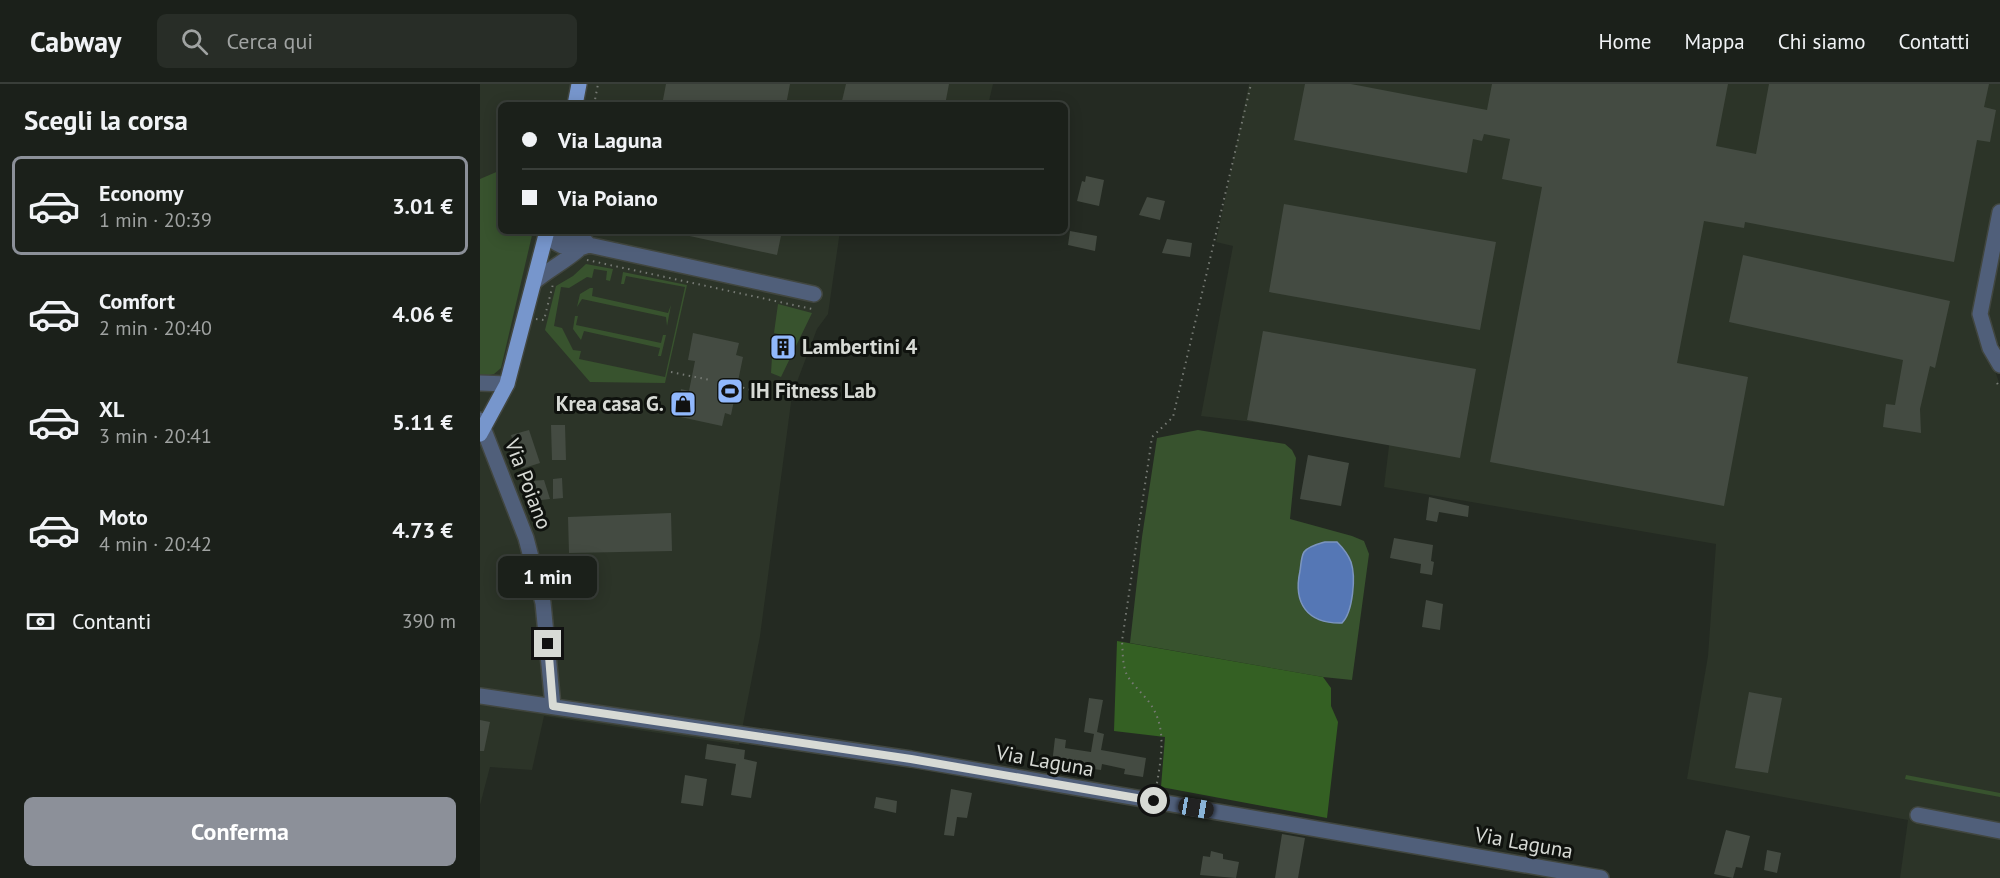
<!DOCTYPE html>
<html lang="it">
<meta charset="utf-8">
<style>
:root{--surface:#1b201a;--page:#282d27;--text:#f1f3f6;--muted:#a0a3a2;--line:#393e39;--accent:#8c9099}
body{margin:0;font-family:"PT Sans",sans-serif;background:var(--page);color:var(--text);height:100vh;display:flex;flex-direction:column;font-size:22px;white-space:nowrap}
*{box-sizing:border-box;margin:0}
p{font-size:20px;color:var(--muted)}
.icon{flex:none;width:33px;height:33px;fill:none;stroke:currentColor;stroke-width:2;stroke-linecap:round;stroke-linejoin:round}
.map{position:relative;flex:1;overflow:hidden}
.details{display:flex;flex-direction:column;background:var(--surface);width:480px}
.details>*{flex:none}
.hud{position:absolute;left:18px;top:18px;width:570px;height:132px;border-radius:9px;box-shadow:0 3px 15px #0003,0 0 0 2px var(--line);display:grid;align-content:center;height:132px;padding:0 24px;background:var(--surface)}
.end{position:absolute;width:27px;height:27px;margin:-14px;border:8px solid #d7dad5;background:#111;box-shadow:0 0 0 3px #111}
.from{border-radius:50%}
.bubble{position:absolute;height:42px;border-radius:9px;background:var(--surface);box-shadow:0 3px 15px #0003,0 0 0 2px var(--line);font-size:20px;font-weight:700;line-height:42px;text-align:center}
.car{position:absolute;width:18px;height:36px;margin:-18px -9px;border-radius:8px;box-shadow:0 0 4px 2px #0007;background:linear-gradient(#222 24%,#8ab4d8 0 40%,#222 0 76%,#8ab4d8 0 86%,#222 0)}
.hud b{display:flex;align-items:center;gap:21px;height:57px;font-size:22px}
.hud b+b{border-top:2px solid var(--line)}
.hud i{width:15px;height:15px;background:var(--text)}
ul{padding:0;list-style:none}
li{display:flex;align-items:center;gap:18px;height:99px;margin:0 12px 9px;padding:0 12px;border:3px solid transparent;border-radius:9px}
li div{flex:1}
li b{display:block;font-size:22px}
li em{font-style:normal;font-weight:700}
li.selected{border-color:var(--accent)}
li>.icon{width:54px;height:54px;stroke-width:1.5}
h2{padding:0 24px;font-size:27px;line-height:72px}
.pay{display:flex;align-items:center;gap:15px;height:66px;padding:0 24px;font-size:22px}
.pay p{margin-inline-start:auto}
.action{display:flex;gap:12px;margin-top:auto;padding:12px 24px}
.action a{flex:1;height:69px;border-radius:9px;background:var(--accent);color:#fff;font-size:24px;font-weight:700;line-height:69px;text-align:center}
header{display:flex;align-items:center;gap:36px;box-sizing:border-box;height:84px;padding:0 30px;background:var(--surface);border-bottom:2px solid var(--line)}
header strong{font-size:28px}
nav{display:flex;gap:33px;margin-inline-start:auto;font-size:21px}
.search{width:420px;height:54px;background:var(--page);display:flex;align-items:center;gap:15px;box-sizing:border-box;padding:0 21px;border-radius:9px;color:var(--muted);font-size:22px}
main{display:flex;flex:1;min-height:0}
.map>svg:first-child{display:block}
.built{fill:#2c3428}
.green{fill:#38532e}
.forest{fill:#346023}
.water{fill:#5577b5;stroke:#7c95bf;stroke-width:1.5}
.building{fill:#444b42}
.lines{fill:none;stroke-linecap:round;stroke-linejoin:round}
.minor-casing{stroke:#41463f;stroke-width:18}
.major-casing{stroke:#41463f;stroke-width:18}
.path{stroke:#777b75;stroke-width:2;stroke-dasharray:1.5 4.5;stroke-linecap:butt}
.minor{stroke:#505f7a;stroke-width:15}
.major{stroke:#7796cc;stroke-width:15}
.route{stroke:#d7dad5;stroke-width:8}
.labels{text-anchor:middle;stroke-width:6;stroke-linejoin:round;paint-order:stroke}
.poi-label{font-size:21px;font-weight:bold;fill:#d7dad5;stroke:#0f120e;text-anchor:start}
.street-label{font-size:21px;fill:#d7dad5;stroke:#0f120e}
</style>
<header>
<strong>Cabway</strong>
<div class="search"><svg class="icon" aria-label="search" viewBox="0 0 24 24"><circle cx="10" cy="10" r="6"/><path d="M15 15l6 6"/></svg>Cerca qui</div>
<nav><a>Home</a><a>Mappa</a><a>Chi siamo</a><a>Contatti</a></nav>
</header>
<main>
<section class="details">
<h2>Scegli la corsa</h2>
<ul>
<li class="selected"><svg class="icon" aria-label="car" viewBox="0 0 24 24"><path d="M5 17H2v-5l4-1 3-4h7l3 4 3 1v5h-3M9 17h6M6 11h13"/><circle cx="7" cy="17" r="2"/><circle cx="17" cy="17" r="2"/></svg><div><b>Economy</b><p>1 min · 20:39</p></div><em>3.01 €</em></li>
<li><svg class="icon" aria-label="car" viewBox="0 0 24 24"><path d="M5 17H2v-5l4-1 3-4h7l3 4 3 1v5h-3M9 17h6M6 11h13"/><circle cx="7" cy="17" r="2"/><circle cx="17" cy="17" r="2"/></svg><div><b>Comfort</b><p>2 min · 20:40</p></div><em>4.06 €</em></li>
<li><svg class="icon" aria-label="car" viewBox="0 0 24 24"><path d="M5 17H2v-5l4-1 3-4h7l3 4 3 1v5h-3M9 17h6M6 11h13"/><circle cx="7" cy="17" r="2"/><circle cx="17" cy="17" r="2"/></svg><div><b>XL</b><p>3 min · 20:41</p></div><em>5.11 €</em></li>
<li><svg class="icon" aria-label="car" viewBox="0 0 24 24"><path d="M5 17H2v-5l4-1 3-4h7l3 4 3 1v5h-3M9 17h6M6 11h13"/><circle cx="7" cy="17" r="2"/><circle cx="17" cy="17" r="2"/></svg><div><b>Moto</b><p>4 min · 20:42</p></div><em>4.73 €</em></li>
</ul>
<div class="pay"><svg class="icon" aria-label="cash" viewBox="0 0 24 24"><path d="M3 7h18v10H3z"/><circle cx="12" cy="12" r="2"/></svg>Contanti<p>390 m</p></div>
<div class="action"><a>Conferma</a></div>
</section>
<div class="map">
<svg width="1520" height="794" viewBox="0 0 1520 794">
<rect width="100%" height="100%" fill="#242a22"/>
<path class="built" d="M0 0H513L508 21H21V147H360L348 230 337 245 312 311 280 552 259 661 64 632 52 686 10 683 0 721Z
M769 0H1520V261L1504 255 1520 301V794H1420L1428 736 1207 695 1228 572 1236 460 904 403 910 354 721 332 753 162 736 158Z"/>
<path class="green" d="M21 86V147H53L21 284 14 290 0 293V95Z
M106 180 133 185 130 197 126 196 127 187 114 185 112 194 107 193 89 204 81 203 74 242 82 244 93 266 101 267 99 275 185 293 205 203 146 192 144 200H141L143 188 207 201 185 299 110 298 65 246 76 202 93 192Z
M110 204H113L112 212 188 229 191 221 187 242 186 233 102 215 97 223 100 210Z
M298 220 332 229 301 293 291 289 292 273 308 276 311 253 294 249Z
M95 232H98L96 241 181 259 183 251H186L181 272H178L180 264 104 247 101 256 93 245Z
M718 346 805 360 812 366 816 374 810 435 872 452 884 457 889 470 872 596 843 593 650 559 662 453 677 354Z
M1426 691 1520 709V713L1425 695Z"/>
<path class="forest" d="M637 557 843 593 851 604V622L858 638 847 734 681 703 685 653 634 647Z"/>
<path class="water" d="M845 458H857C863 464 868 470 871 478 876 493 873 528 862 539 827 540 813 519 820 487 821 481 821 473 824 468 829 462 838 460 845 458Z"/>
<path class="building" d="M186 0H310L306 21H182Z
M366 0H469L465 21H361Z
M825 0H871L1007 26 1012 0H1248L1236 62 1276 70 1289 0H1509L1504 23 1516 26 1510 58 1497 56 1474 178 1265 138 1264 144 1224 137 1197 279 1268 293 1244 422 1010 378 1062 103 1022 95 1030 55 1004 50 1002 57 993 55 987 89 814 56Z
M606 92 624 96 619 122 597 117 602 97 605 98Z
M667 113 685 117 680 136 659 131Z
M804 120 1016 158 1000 246 789 208Z
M206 147H302L297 171 205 151Z
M590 147 617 152 615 167 588 161Z
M687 155 712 159 710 173 682 169Z
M1263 171 1470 217 1455 284 1450 282 1440 325 1441 349 1403 343 1406 320 1415 321 1423 276 1249 238Z
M783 247 996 285 980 374 767 336Z
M213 249 259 259 256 271 263 273 251 331 245 329 242 342 196 332 201 305 209 307 215 277 208 276Z
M299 254 310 255 308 272 297 271Z
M71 341H85L86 376H72Z
M49 346 60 379 41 385 31 351Z
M828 371 869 379 861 422 820 415Z
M82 394 83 414 73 415V395Z
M64 396 70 415 52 417 51 397Z
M949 413 989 422 988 433 959 428 957 438 946 436Z
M191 429 192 467 89 469 88 433Z
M914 454 953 461 951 477 954 478 952 491 940 489 941 480 910 474Z
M946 516 963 520 960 546 942 543Z
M1269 608 1302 614 1288 689 1255 684Z
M609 614 623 616 617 648 624 650 621 666 666 674 663 693 644 690 645 685 622 680 621 686 572 680 575 654 586 656 585 664 611 668 614 650 604 648Z
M0 636 10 638 4 667H0Z
M227 660 265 666 264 675 277 678 271 714 251 711 256 680 225 675Z
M205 691 227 695 223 722 201 719Z
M471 705 492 709 487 734 477 733 474 752 464 751Z
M396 713 417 717 416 729 394 724Z
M1246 746 1270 752 1262 784 1256 783 1253 794 1234 790Z
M802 750 825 754 818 794H795Z
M1287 766 1301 769 1297 789 1284 786Z
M731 767 743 770V775L759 778 756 794 720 791 723 772 730 773Z"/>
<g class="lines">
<defs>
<path id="minor" d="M1520 128 1500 230 1510 264 1520 281
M66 152C81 163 91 169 109 161L334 210
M66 152C85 148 96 146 109 161
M54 198C68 186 84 178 98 166
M0 299 27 300
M0 336 46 454 63 519 73 622
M0 612 431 675 1121 794
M1438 731 1520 747"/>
<path id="major" d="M95 21 99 0
M0 350 27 300 67 147"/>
</defs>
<use href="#minor" class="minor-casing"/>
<use href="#major" class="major-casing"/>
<path class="path" d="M114 21 118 0
M107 176 332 225
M56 235 64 236 73 200
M191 288 230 296
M1517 299 1520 304
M257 302 275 307
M676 705C680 680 687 650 674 626 668 614 656 605 648 593 642 582 643 569 642 557L672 353 693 333 771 0"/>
<use href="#minor" class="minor"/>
<use href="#major" class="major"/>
</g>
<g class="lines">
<path class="route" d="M68 560 73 622 431 675 674 717"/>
</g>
<defs>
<symbol id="building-square" viewBox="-11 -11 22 22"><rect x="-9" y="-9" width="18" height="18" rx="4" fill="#91b8fd" stroke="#0f120e"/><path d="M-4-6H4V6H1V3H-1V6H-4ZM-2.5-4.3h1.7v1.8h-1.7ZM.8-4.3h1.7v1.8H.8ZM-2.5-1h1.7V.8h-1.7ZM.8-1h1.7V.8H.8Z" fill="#111"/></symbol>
<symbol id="stadium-square" viewBox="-11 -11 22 22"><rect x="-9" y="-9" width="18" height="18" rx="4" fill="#91b8fd" stroke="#0f120e"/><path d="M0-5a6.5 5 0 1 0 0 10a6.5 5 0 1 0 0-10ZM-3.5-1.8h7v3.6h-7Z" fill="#111"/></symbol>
<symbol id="shop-square" viewBox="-11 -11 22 22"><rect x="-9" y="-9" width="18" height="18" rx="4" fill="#91b8fd" stroke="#0f120e"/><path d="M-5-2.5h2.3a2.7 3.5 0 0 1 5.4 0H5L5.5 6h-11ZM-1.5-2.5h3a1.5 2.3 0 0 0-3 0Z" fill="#111"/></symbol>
</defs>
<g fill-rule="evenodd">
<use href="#building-square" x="288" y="248" width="30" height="30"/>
<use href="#stadium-square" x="235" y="292" width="30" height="30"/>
<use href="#shop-square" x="188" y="305" width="30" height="30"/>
</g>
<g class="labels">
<g class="poi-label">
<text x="322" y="270">Lambertini 4</text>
<text x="270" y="314">IH Fitness Lab</text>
<text x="184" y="327" text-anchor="end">Krea casa G.</text>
</g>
<g class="street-label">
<text transform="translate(48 400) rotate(69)" y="7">Via Poiano</text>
<text transform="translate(565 677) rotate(10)" y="7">Via Laguna</text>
<text transform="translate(1044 759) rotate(10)" y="7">Via Laguna</text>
</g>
</g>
</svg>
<i class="end from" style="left:674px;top:717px"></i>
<i class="end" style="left:68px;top:560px"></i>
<div class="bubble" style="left:18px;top:472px;width:99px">1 min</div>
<i class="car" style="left:716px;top:724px;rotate:100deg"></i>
<div class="hud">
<b><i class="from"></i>Via Laguna</b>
<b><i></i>Via Poiano</b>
</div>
</div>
</main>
